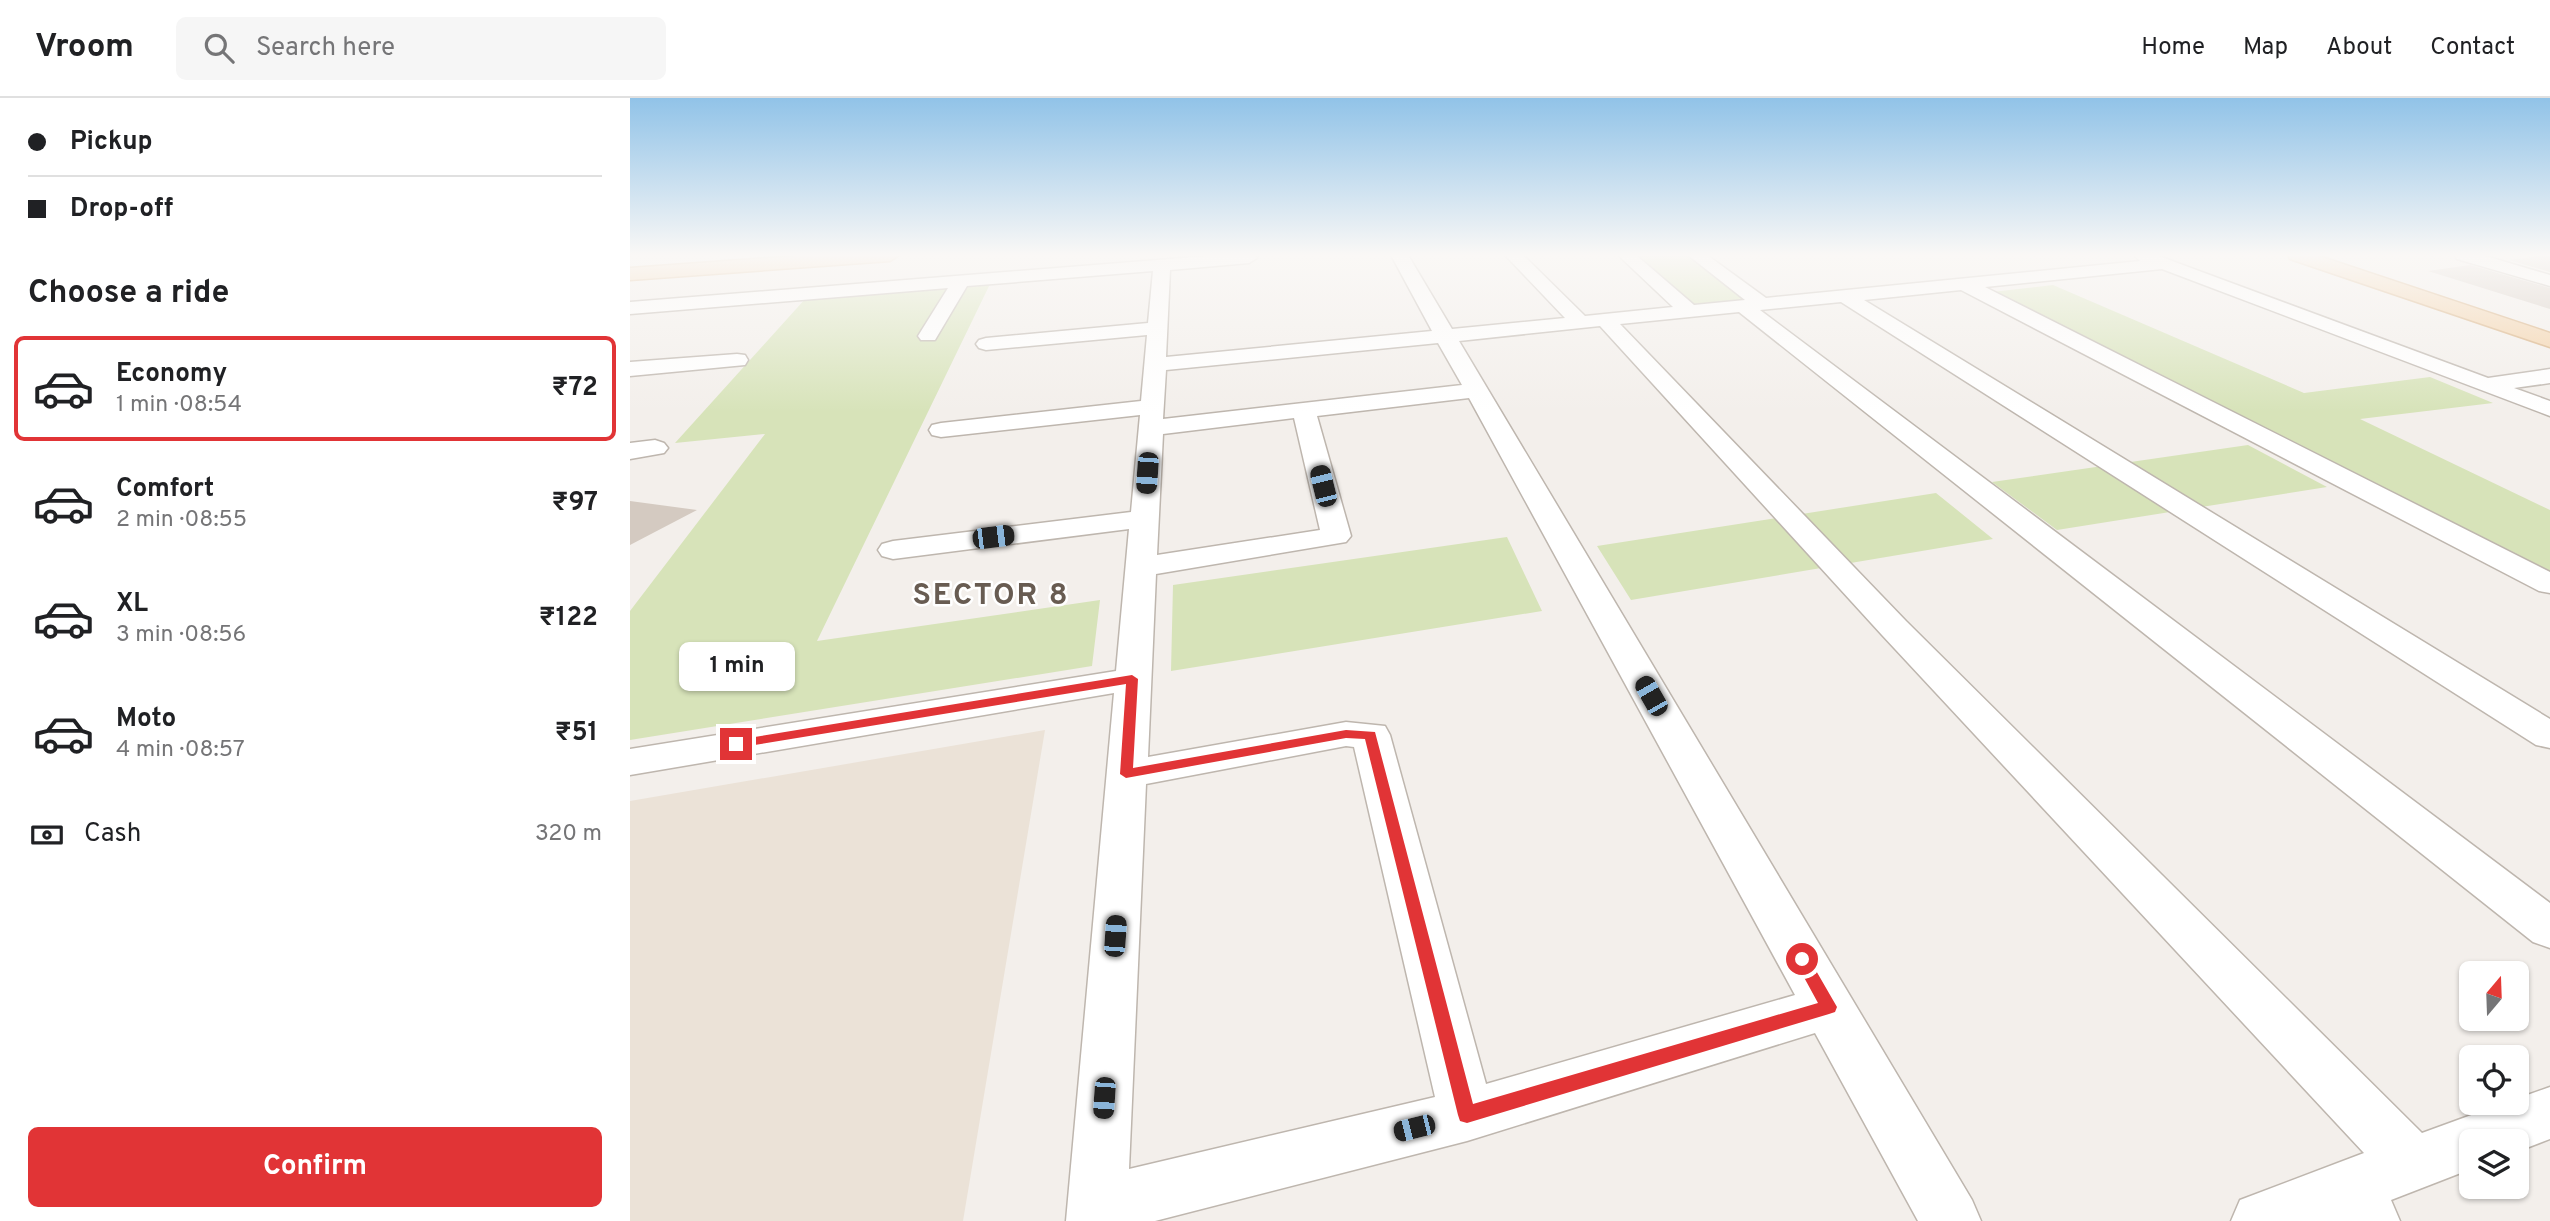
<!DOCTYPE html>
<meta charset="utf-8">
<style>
:root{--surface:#fff;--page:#f6f6f6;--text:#202124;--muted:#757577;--line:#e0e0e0;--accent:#e13436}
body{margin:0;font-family:Overpass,sans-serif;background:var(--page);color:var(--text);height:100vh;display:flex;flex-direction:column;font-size:26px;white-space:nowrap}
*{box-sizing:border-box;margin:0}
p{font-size:23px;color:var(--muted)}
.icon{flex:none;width:38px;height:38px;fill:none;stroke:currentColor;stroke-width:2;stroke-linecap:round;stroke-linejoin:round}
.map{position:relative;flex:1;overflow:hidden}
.drawer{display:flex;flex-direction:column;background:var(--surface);width:630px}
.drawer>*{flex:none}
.hud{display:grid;align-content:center;height:154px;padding:0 28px;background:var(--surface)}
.needle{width:46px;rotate:19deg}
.buttons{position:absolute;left:1829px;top:863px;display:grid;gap:14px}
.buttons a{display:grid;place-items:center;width:70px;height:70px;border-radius:10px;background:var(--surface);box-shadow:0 2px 5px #0004;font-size:35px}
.end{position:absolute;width:32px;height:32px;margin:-16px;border:9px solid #e13436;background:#fff;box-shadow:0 0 0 4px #fff}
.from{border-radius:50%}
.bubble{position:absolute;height:49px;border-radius:10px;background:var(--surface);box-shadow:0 2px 5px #0004;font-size:23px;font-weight:700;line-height:49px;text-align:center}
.car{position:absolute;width:21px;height:42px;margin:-21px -10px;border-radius:9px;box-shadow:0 0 5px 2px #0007;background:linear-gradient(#222 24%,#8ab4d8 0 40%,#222 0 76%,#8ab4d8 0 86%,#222 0)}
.hud b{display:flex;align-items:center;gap:24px;height:66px;font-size:26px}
.hud b+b{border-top:2px solid var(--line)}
.hud i{width:18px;height:18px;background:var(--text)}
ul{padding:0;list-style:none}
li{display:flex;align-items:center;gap:21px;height:105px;margin:0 14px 10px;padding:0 14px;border:4px solid transparent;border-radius:10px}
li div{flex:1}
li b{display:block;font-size:26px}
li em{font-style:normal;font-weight:700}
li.active{border-color:var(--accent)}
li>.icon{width:63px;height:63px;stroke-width:1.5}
h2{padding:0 28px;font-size:32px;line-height:84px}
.pay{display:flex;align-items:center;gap:18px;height:77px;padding:0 28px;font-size:26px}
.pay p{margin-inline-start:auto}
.action{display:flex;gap:14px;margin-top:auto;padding:14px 28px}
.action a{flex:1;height:80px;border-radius:10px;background:var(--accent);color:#fff;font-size:28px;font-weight:700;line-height:80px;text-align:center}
header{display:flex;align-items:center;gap:42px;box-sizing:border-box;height:98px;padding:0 35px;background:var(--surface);border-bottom:2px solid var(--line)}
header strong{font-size:33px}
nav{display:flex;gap:38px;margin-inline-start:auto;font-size:24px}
.search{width:490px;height:63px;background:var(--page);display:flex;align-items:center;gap:18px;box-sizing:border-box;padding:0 24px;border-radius:10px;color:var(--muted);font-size:26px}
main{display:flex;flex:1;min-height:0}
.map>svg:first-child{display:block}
.education{fill:#ebe2d7}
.green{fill:#d7e3b9}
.building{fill:#d4cac1}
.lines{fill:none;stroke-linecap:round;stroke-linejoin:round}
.minor-casing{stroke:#beb6ae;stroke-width:3}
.major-casing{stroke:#d6aa76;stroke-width:3}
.minor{fill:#fff;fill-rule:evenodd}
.major{fill:#f3d0a5;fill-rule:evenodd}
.route{fill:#e13436}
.labels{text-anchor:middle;stroke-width:5;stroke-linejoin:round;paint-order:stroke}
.district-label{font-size:30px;font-weight:bold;letter-spacing:2px;fill:#685c52;stroke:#fff}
</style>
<header>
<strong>Vroom</strong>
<div class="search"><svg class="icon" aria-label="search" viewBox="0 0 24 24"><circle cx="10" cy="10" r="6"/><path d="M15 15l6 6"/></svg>Search here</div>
<nav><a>Home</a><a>Map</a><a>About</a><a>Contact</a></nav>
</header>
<main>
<section class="drawer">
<div class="hud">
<b><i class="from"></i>Pickup</b>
<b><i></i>Drop-off</b>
</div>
<h2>Choose a ride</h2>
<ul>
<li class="active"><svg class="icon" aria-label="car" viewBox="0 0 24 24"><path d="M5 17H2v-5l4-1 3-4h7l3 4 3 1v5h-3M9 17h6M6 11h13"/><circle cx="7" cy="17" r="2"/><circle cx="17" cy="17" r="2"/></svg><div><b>Economy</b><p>1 min · 08:54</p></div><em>₹72</em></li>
<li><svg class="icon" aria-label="car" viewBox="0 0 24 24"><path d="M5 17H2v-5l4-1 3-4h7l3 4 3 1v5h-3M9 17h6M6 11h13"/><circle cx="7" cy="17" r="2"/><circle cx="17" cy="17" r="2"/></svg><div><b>Comfort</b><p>2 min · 08:55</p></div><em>₹97</em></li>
<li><svg class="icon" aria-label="car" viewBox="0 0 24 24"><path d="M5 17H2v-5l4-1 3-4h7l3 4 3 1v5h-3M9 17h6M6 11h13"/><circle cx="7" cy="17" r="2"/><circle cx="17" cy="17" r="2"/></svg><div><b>XL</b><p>3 min · 08:56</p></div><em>₹122</em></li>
<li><svg class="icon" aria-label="car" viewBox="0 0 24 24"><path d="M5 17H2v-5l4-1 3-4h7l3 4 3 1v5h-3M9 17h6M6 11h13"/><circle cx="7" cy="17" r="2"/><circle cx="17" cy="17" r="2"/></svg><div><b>Moto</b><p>4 min · 08:57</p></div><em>₹51</em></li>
</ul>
<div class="pay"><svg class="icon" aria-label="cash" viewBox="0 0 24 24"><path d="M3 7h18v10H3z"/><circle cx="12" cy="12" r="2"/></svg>Cash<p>320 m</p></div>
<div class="action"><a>Confirm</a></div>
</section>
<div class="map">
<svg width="1920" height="1123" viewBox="0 0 1920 1123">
<rect width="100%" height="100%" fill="#f3efeb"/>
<path class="education" d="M415 632 333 1123H0V703Z"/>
<path class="green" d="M1008 157H1058L1115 202 1064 206Z
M360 186 187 543 470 502 462 568 0 642V513L135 336 45 345 176 200Z
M1423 187 1674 295 1800 279 1863 305 1730 321 1920 412V477L1362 194Z
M1618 347 1697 389 1427 432 1362 384Z
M1306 395 1363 441 1001 502 967 448Z
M877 439 912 513 541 573 543 487Z"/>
<path class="building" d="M1917 157H1920V174L1879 162Z
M1840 167 1920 190V211L1798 173Z
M0 403 67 412 0 447Z"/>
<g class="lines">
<defs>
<path id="minor" d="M590 157H626L627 160 619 165 540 172 536 259 802 233 761 157H778L822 231 935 220 875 157H893L955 218 1043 209 988 157H1006L1064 207 1115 202 1058 157H1077L1136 200 1510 163 1504 157H1526L1858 280 1920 271V285L1884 290 1920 303V318L1532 171 1355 189 1920 474V495L1909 493 1331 192 1234 202 1920 621V650L1906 647 1211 204 1130 212 1920 805V850L1903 844 1109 214 990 226 1276 523 1792 1035 1877 1004H1886V1001L1920 989V1041L1886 1054V1043H1841V1071L1761 1102 1770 1123H1601L1610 1102 1734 1055 1252 537 970 228 829 243 1342 1102 1351 1123H1288L1185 935 837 1043 525 1123H436L484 595 0 677V651L486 573 499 431 263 461 252 458 248 452 252 446 263 443 501 414 510 317 311 339 302 337 299 332 302 327 311 325 511 303 517 237 356 252 349 250 346 246 349 242 356 240 518 225 523 173 337 188 305 242H291L288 238 318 190 0 216V204ZM808 245 832 287 533 321 536 272ZM839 300 1165 897 856 986 760 637 755 628 716 624 518 659 526 476 716 444 721 438 687 318ZM664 320 690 432 527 457 533 336ZM716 648 724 649 805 999 499 1071 516 686Z
M1825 157H1852L1920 177V188L1827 161Z
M107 256 115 257 118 262 115 267 0 278V264Z
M25 342 34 345 38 350 34 355 0 361V345Z"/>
<path id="major" d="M180 157H269L260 163 0 182V170Z
M1658 157H1686L1920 235V249L1660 161Z"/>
</defs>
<use href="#minor" class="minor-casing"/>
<use href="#major" class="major-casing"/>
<use href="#minor" class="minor"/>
<use href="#major" class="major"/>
</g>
<linearGradient id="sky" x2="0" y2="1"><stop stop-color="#91c3e8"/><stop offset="0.5" stop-color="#faf8f6"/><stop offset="1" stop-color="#faf8f6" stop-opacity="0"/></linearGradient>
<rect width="1920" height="314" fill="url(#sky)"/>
<path class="route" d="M502 577 508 581 503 670 716 632 745 634 843 1006 1188 905 1164 861 1172 855 1177 857 1207 909 1205 914 1199 916 837 1025 830 1023 828 1017 735 641 716 640 496 680 490 676 496 586 106 650 99 646 106 642Z"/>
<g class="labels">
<g class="district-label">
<text x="361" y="506">SECTOR 8</text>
</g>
</g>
</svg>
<div class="buttons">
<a><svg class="needle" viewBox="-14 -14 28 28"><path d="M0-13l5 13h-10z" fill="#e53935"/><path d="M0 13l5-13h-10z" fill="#757577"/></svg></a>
<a><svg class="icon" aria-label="locate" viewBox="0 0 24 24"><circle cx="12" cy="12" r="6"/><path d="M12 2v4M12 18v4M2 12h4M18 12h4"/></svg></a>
<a><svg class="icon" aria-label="layers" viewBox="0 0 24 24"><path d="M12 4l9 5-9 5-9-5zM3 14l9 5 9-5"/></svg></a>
</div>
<i class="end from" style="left:1172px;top:861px"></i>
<i class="end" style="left:106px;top:646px"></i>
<div class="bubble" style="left:49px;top:544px;width:116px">1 min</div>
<i class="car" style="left:517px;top:375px;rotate:184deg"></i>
<i class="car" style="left:693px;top:388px;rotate:346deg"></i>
<i class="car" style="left:363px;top:439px;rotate:83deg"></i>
<i class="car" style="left:1021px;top:598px;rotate:330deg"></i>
<i class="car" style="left:485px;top:838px;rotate:4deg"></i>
<i class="car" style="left:474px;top:1000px;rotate:184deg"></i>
<i class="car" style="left:784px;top:1030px;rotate:256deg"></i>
</div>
</main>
